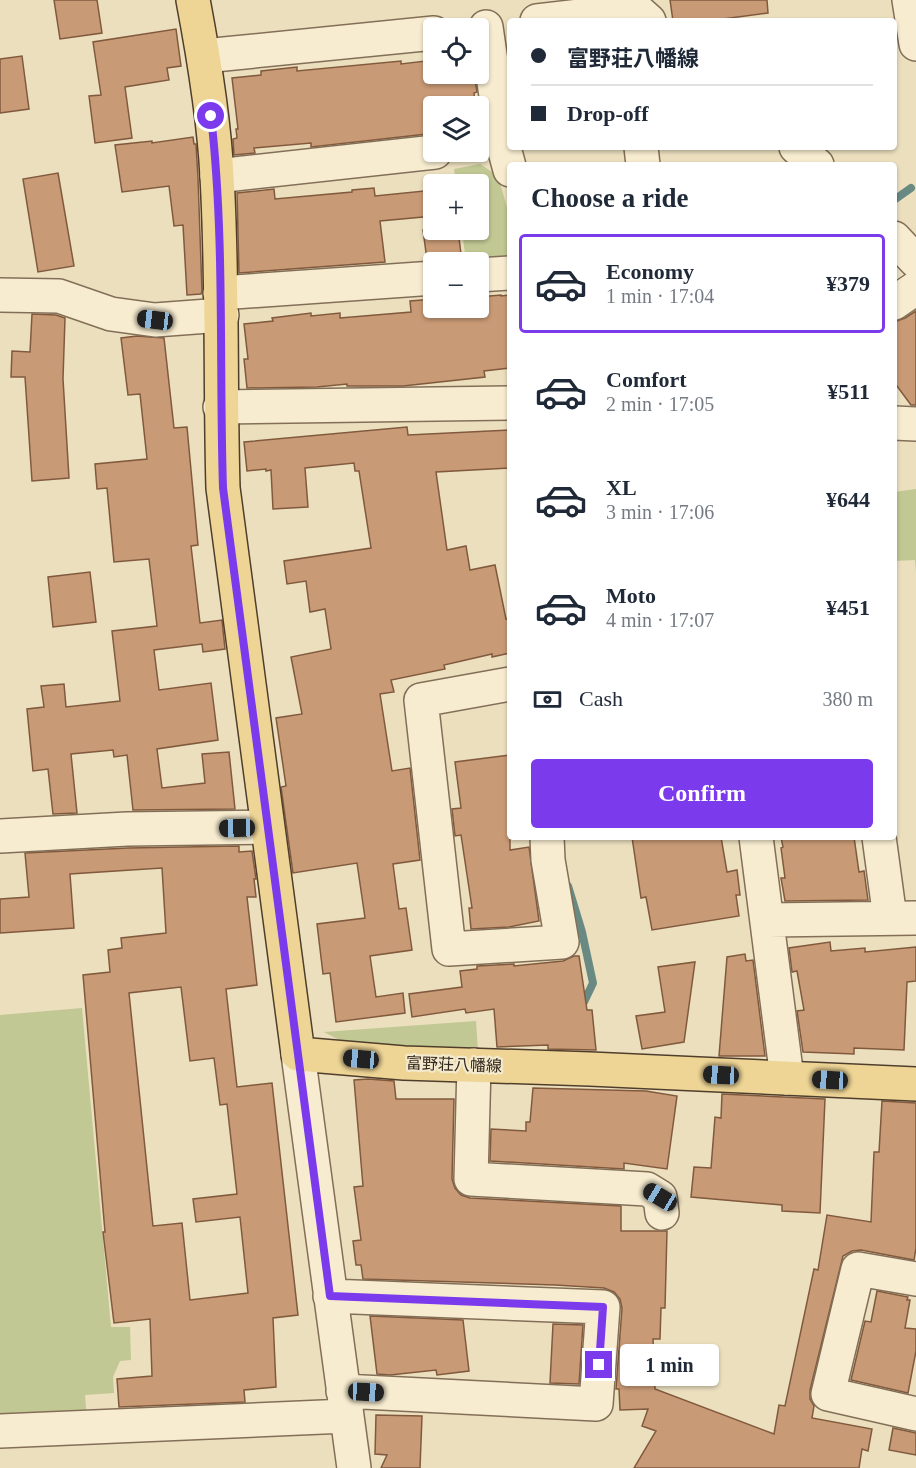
<!DOCTYPE html>
<meta charset="utf-8">
<style>
:root{--surface:#fff;--page:#f2f2f3;--text:#1f2937;--muted:#747a83;--line:#e0e1e3;--accent:#7c3aed}
body{margin:0;font-family:"Times New Roman","Noto Sans JP",serif;background:var(--page);color:var(--text);height:100vh;display:flex;flex-direction:column;font-size:22px;white-space:nowrap}
*{box-sizing:border-box;margin:0}
p{font-size:20px;color:var(--muted)}
.icon{flex:none;width:33px;height:33px;fill:none;stroke:currentColor;stroke-width:2;stroke-linecap:round;stroke-linejoin:round}
.map{position:relative;flex:1;overflow:hidden}
.side{position:absolute;left:507px;top:162px;width:390px;height:678px;display:flex;flex-direction:column;background:var(--surface);border-radius:6px;box-shadow:0 2px 4px #0004}
.side>*{flex:none}
.top-card{position:absolute;left:507px;top:18px;width:390px;height:132px;border-radius:6px;box-shadow:0 2px 4px #0004;display:grid;align-content:center;height:132px;padding:0 24px;background:var(--surface)}
.tools{position:absolute;left:423px;top:18px;display:grid;gap:12px}
.tools a{display:grid;place-items:center;width:66px;height:66px;border-radius:6px;background:var(--surface);box-shadow:0 2px 4px #0004;font-size:30px}
.end{position:absolute;width:27px;height:27px;margin:-14px;border:8px solid #7c3aed;background:#fff;box-shadow:0 0 0 3px #fff}
.from{border-radius:50%}
.bubble{position:absolute;height:42px;border-radius:6px;background:var(--surface);box-shadow:0 2px 4px #0004;font-size:20px;font-weight:700;line-height:42px;text-align:center}
.car{position:absolute;width:18px;height:36px;margin:-18px -9px;border-radius:8px;box-shadow:0 0 4px 2px #0007;background:linear-gradient(#222 24%,#8ab4d8 0 40%,#222 0 76%,#8ab4d8 0 86%,#222 0)}
.top-card b{display:flex;align-items:center;gap:21px;height:57px;font-size:22px}
.top-card b+b{border-top:2px solid var(--line)}
.top-card i{width:15px;height:15px;background:var(--text)}
ul{padding:0;list-style:none}
li{display:flex;align-items:center;gap:18px;height:99px;margin:0 12px 9px;padding:0 12px;border:3px solid transparent;border-radius:6px}
li div{flex:1}
li b{display:block;font-size:22px}
li em{font-style:normal;font-weight:700}
li.selected{border-color:var(--accent)}
li>.icon{width:54px;height:54px;stroke-width:1.5}
h2{padding:0 24px;font-size:27px;line-height:72px}
.pay{display:flex;align-items:center;gap:15px;height:66px;padding:0 24px;font-size:22px}
.pay p{margin-inline-start:auto}
.action{display:flex;gap:12px;margin-top:auto;padding:12px 24px}
.action a{flex:1;height:69px;border-radius:6px;background:var(--accent);color:#fff;font-size:24px;font-weight:700;line-height:69px;text-align:center}
.map>svg:first-child{display:block}
.green{fill:#c1c893}
.lines{fill:none;stroke-linecap:round;stroke-linejoin:round}
.stream{stroke:#698a83;stroke-width:8}
.building{fill:#c89a75;stroke:#815a3e;stroke-width:1.5;fill-rule:evenodd}
.minor-casing{stroke:#836f58;stroke-width:36}
.major-casing{stroke:#503e2c;stroke-width:36}
.minor{stroke:#f7ecd0;stroke-width:33}
.major{stroke:#eed596;stroke-width:33}
.route{stroke:#7c3aed;stroke-width:8}
.labels{text-anchor:middle;stroke-width:4.5;stroke-linejoin:round;paint-order:stroke}
.street-label{font-size:16px;fill:#33271c;stroke:#f3e9cd}
</style>
<div class="map">
<svg width="916" height="1468" viewBox="0 0 916 1468">
<rect width="100%" height="100%" fill="#ebdfbe"/>
<path class="green" d="M480 164 498 176 510 218V253L503 261 466 262 462 230H478V184H456L454 169Z
M916 489V572L915 560 894 561V492Z
M82 1008 111 1327H130L131 1360 120 1361 113 1377 114 1393 85 1395 87 1420 0 1422V1015Z
M476 1021 478 1052 352 1047 324 1032Z"/>
<g class="lines">
<path class="stream" d="M438 26 472 23
M894 200 911 188
M568 886 582 932 593 983 584 1002"/>
</g>
<path class="building" d="M54 0H97L102 33 60 39Z
M670 0H767L768 13 708 21H673Z
M176 29 181 66 167 68 169 80 125 87 132 138 95 143 89 96 101 95 93 42Z
M22 56 29 109 0 113V59Z
M434 60V74H474L477 92 474 93 475 106H424L427 134 311 147V143L254 148 255 153 234 155 233 139 237 138 236 129H238L232 78 261 75V71L297 67V71L401 61V64Z
M193 137 194 144H196L198 178 202 291 201 294 187 295 183 225 174 226 169 186 122 192 115 145 152 141V143Z
M58 173 74 266 38 272 23 179Z
M374 188 375 196 434 190V216L380 221 385 262 239 273 237 193 274 189 275 199 352 192V190Z
M423 230H458L462 262 427 260Z
M501 295V296L510 295V368L484 371 485 377 403 386H347V384L317 387 247 388 244 359H248L244 324 273 321 272 318 311 313V316L340 313V318L411 312 410 301 434 299V308H478V297Z
M916 311V405H911L894 382V322L905 318Z
M32 314 56 315 65 318 63 379 69 478 32 481 25 377H11L12 351 30 352Z
M137 336 164 338 174 428 187 427 198 545 191 546 200 623 222 620 225 649 203 652 202 644 154 650 159 690 211 683 218 740 157 749 162 788 205 783 202 754 229 752 235 809 133 810 127 755 114 757 113 750 71 754 77 813 53 814 48 769 33 771 27 709 44 707 41 686 64 684 66 707 120 701 112 631 157 626 149 559 114 562 107 488 97 489 95 464 147 459 140 394 128 395 121 338Z
M407 427 408 435 510 430V468L436 472 447 550 466 546 470 570 495 565 506 619 510 618V653L492 657V654L444 665 445 669 391 680 394 692 380 694 392 771 410 768 420 860 393 864 399 909 406 908 412 950 370 956 376 997 403 993 405 1013 336 1022 330 973 323 974 317 924 365 918 357 863 293 873 281 787 286 786 276 718 302 714 291 657 331 649 325 609 310 612 306 581 287 584 284 561 371 548 359 471H355L354 463 305 468 308 507 273 509 271 470 266 471V469L247 471 244 442Z
M90 572 96 622 53 627 48 577Z
M510 755V850L529 847 539 921 509 927 471 929 469 908H472L461 835 455 836 452 809 461 808 455 762Z
M632 837H721L727 872 737 870 740 895H736L739 916 652 930 646 897 641 898Z
M781 837H854L859 872 864 871 868 900 785 901 781 878H785L781 848 783 847Z
M239 846V852L252 851 256 879H254L256 897H247L257 985 226 989 237 1087 272 1083 298 1315 273 1318 276 1387 244 1390 245 1402 119 1407 117 1379 152 1376 150 1319 114 1323 103 1232H105L83 975 110 972 108 950 122 948 121 938 166 933 162 868 70 874 74 928 0 933V899L29 897 25 853 128 848ZM181 987 190 1061 214 1058 220 1105 227 1104 237 1194 193 1199 196 1222 240 1217 248 1293 190 1300 182 1223 153 1226 129 993Z
M830 942 831 951 865 948V952L916 947V981L907 982 904 1050 854 1048V1054L803 1052 797 1011 804 1010 797 971 792 972 789 948Z
M745 954 746 961 753 960 765 1056H719L727 957Z
M574 956H579L587 1010H592L596 1050 548 1049V1045L497 1047 494 1009 466 1013 465 1009 412 1017 409 994 462 987 460 971 477 969V966L514 964V966L563 961Z
M695 962 684 1042 642 1049 636 1016 665 1012 658 967Z
M368 1079 394 1081 396 1099H454L452 1179 455 1188 461 1195 470 1198 621 1206V1231H667L665 1308H661L660 1339H653L655 1389 774 1434 779 1405 785 1406 814 1269 818 1270 827 1215 871 1222 874 1152H879L882 1101 916 1103V1248L914 1260 861 1250 852 1251 843 1256 810 1390V1399L814 1406 812 1418 872 1429 868 1451 862 1449 859 1468H634L656 1431 642 1426 648 1409 620 1410 619 1389H616L622 1308 620 1299 614 1292 604 1288 555 1285 363 1279 361 1265H356L353 1241 361 1240 354 1187 363 1186 354 1080Z
M533 1088 646 1091 677 1096 667 1169 624 1163V1169L490 1161 491 1129 526 1131V1122H530Z
M722 1094 825 1099 820 1213 782 1211V1205L691 1197 694 1167 711 1168 715 1117 721 1118Z
M877 1291 908 1297 907 1300H910L905 1328 916 1329V1351L908 1393 851 1380 865 1321 871 1322Z
M370 1316 463 1320 469 1371 437 1375 436 1370 390 1375 377 1374Z
M553 1324 583 1325 579 1384 550 1383Z
M376 1415 422 1416 420 1468H381L387 1455 375 1454Z
M893 1428 916 1433V1455L889 1450Z"/>
<g class="lines">
<defs>
<path id="minor" d="M909 0 916 44
M537 21 613 12H639L649 21
M486 27 503 144 510 170
M204 56 434 33
M641 147 643 165
M796 147 817 165
M217 176 435 152
M894 238 916 261
M478 275 510 273
M220 293 434 278
M0 295 59 296 111 314 155 320 222 315
M894 303 916 288
M220 407 510 403
M894 423 916 424
M510 684 421 700 449 949 562 942 548 860 547 837
M0 836 127 829 267 827
M756 837 787 1078
M879 837 890 918
M768 920 916 918
M298 1054 354 1468
M474 1065 471 1179 647 1189 660 1197 662 1213
M916 1279 858 1269 828 1394 916 1414
M330 1296 603 1307 596 1404 343 1391
M0 1431 346 1416"/>
<path id="major" d="M193 0C204 58 214 117 217 177 223 280 220 384 223 488L298 1054 404 1063 590 1069 916 1084"/>
</defs>
<use href="#minor" class="minor-casing"/>
<use href="#major" class="major-casing"/>
<use href="#minor" class="minor"/>
<use href="#major" class="major"/>
</g>
<g class="lines">
<path class="route" d="M211 116C225 239 219 364 223 488L330 1296 603 1307 599 1365"/>
</g>
<g class="labels">
<g class="street-label">
<text transform="translate(454 1064) rotate(2)" y="6">富野荘八幡線</text>
</g>
</g>
</svg>
<div class="tools">
<a><svg class="icon" aria-label="locate" viewBox="0 0 24 24"><circle cx="12" cy="12" r="6"/><path d="M12 2v4M12 18v4M2 12h4M18 12h4"/></svg></a>
<a><svg class="icon" aria-label="layers" viewBox="0 0 24 24"><path d="M12 4l9 5-9 5-9-5zM3 14l9 5 9-5"/></svg></a>
<a>+</a>
<a>−</a>
</div>
<i class="end from" style="left:211px;top:116px"></i>
<i class="end" style="left:599px;top:1365px"></i>
<div class="bubble" style="left:620px;top:1344px;width:99px">1 min</div>
<i class="car" style="left:155px;top:320px;rotate:277deg"></i>
<i class="car" style="left:237px;top:828px;rotate:269deg"></i>
<i class="car" style="left:361px;top:1059px;rotate:275deg"></i>
<i class="car" style="left:721px;top:1075px;rotate:273deg"></i>
<i class="car" style="left:830px;top:1080px;rotate:273deg"></i>
<i class="car" style="left:660px;top:1197px;rotate:301deg"></i>
<i class="car" style="left:366px;top:1392px;rotate:93deg"></i>
<div class="top-card">
<b><i class="from"></i>富野荘八幡線</b>
<b><i></i>Drop-off</b>
</div>
<section class="side">
<h2>Choose a ride</h2>
<ul>
<li class="selected"><svg class="icon" aria-label="car" viewBox="0 0 24 24"><path d="M5 17H2v-5l4-1 3-4h7l3 4 3 1v5h-3M9 17h6M6 11h13"/><circle cx="7" cy="17" r="2"/><circle cx="17" cy="17" r="2"/></svg><div><b>Economy</b><p>1 min · 17:04</p></div><em>¥379</em></li>
<li><svg class="icon" aria-label="car" viewBox="0 0 24 24"><path d="M5 17H2v-5l4-1 3-4h7l3 4 3 1v5h-3M9 17h6M6 11h13"/><circle cx="7" cy="17" r="2"/><circle cx="17" cy="17" r="2"/></svg><div><b>Comfort</b><p>2 min · 17:05</p></div><em>¥511</em></li>
<li><svg class="icon" aria-label="car" viewBox="0 0 24 24"><path d="M5 17H2v-5l4-1 3-4h7l3 4 3 1v5h-3M9 17h6M6 11h13"/><circle cx="7" cy="17" r="2"/><circle cx="17" cy="17" r="2"/></svg><div><b>XL</b><p>3 min · 17:06</p></div><em>¥644</em></li>
<li><svg class="icon" aria-label="car" viewBox="0 0 24 24"><path d="M5 17H2v-5l4-1 3-4h7l3 4 3 1v5h-3M9 17h6M6 11h13"/><circle cx="7" cy="17" r="2"/><circle cx="17" cy="17" r="2"/></svg><div><b>Moto</b><p>4 min · 17:07</p></div><em>¥451</em></li>
</ul>
<div class="pay"><svg class="icon" aria-label="cash" viewBox="0 0 24 24"><path d="M3 7h18v10H3z"/><circle cx="12" cy="12" r="2"/></svg>Cash<p>380 m</p></div>
<div class="action"><a>Confirm</a></div>
</section>
</div>
